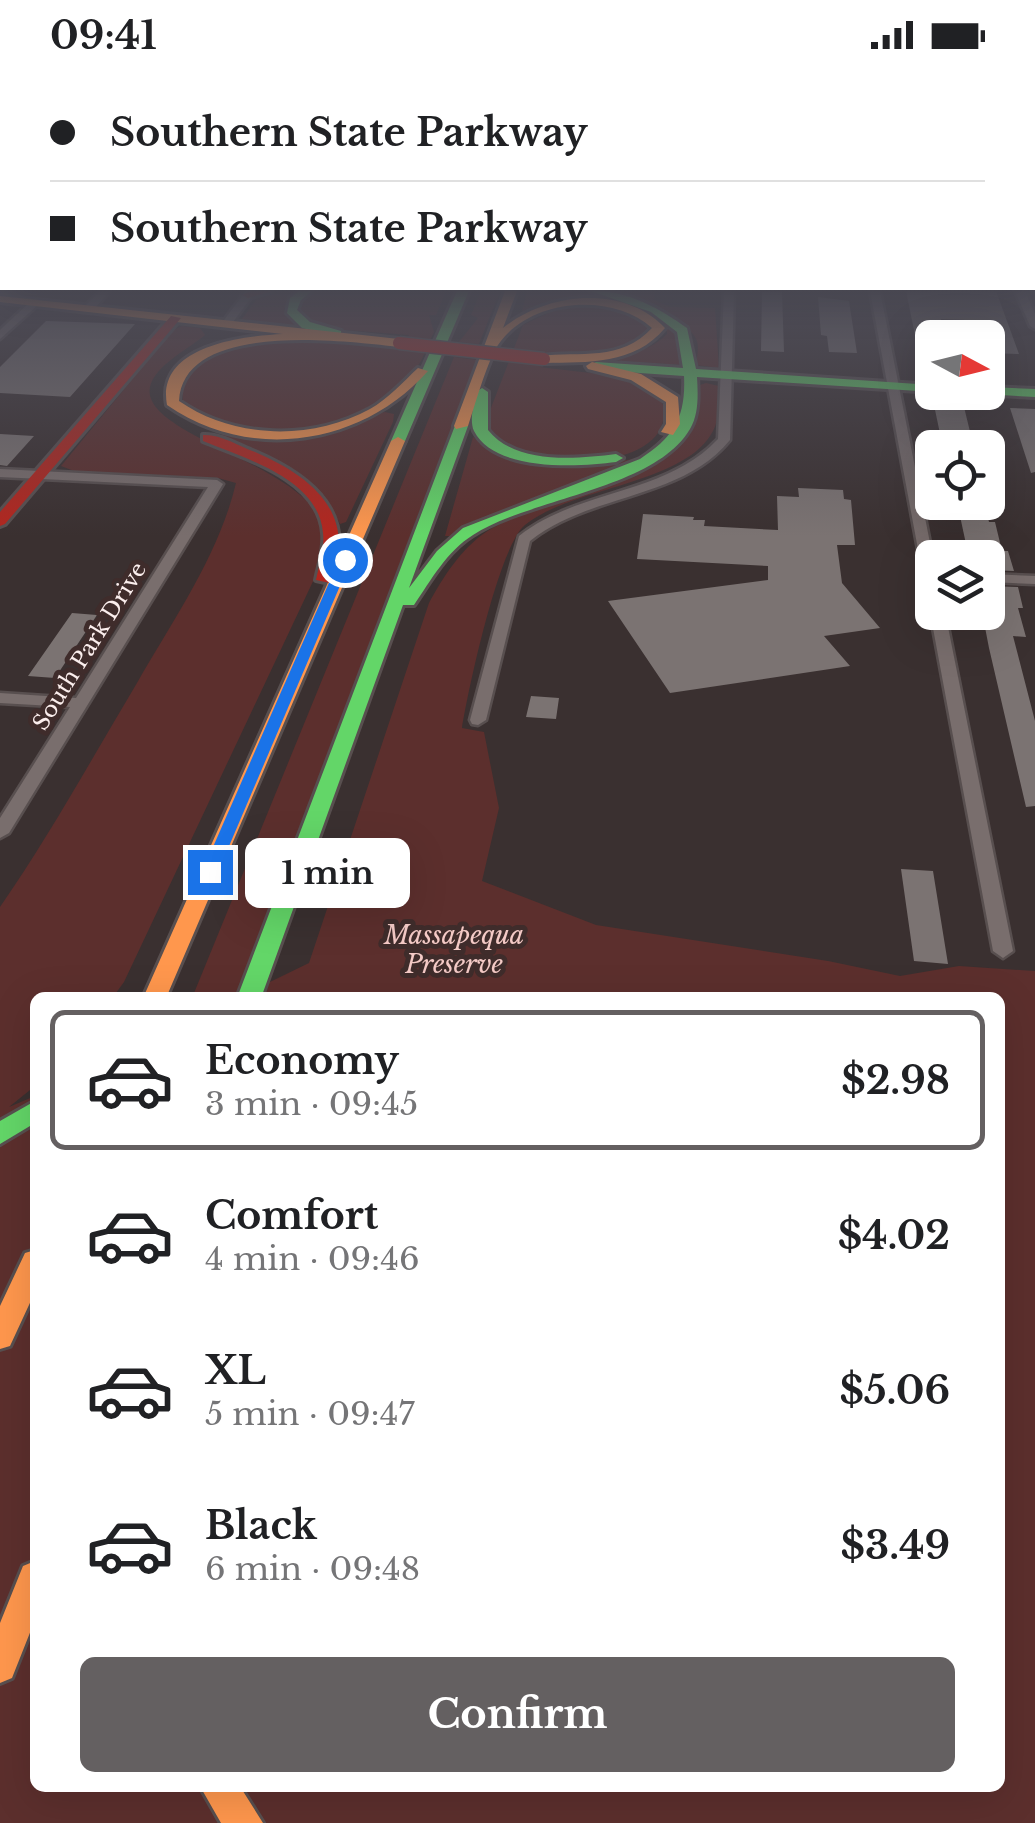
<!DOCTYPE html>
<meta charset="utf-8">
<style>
:root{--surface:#fff;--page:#f6f6f6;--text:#202124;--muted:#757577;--line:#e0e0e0;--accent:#646061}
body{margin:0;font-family:"Libre Baskerville",serif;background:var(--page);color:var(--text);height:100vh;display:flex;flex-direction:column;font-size:38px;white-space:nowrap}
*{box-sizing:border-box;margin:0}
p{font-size:32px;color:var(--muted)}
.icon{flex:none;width:55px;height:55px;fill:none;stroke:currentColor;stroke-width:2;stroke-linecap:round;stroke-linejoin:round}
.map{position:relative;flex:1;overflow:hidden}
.side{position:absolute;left:30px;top:922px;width:975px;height:800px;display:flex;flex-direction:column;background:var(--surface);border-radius:15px;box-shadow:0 10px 40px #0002}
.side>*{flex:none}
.hud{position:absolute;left:0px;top:0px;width:1035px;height:220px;box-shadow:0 10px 40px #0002;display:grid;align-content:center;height:220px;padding:0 50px;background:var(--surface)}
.needle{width:65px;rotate:97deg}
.fabs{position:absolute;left:915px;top:250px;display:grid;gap:20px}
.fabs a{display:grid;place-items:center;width:90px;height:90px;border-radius:15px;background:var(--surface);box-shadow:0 10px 40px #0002;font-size:50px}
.end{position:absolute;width:45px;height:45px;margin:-22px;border:12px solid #1a73e8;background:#fff;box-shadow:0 0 0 5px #fff}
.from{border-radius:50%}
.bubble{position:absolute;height:70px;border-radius:15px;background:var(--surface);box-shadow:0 10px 40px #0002;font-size:32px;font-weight:700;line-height:70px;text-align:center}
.hud b{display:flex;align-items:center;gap:35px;height:95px;font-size:38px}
.hud b+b{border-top:2px solid var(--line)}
.hud i{width:25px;height:25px;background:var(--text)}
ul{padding:18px 0 0;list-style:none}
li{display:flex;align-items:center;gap:30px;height:140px;margin:0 20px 15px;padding:0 30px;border:5px solid transparent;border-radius:15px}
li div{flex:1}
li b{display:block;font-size:38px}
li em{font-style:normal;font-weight:700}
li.on{border-color:var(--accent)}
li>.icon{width:90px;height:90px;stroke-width:1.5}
.primary-button{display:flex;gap:20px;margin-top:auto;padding:20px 50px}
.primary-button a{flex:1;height:115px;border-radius:15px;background:var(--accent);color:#fff;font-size:40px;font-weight:700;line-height:115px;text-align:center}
.status{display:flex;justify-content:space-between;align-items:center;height:70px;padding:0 50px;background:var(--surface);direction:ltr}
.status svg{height:28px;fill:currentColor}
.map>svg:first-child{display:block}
.green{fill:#5c2f2d}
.building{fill:#7b7372}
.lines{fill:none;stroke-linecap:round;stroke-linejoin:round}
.street-casing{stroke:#584f4f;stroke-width:5}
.fast-casing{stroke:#584f4f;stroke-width:6}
.slow-casing{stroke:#584f4f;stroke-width:6}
.jam-casing{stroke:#584f4f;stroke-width:6}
.street{fill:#796e6d;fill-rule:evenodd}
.fast{fill:#63d668;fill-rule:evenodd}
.slow{fill:#ff974d;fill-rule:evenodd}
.jam{fill:#b3261e;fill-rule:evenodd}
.jam-bridge-casing{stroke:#584f4f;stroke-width:15;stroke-linecap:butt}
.jam-bridge{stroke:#b3261e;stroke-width:12}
.route{fill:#1a73e8}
.labels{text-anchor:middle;stroke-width:10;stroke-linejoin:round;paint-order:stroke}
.far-street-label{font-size:22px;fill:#fbeeed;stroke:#3f2c2b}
.park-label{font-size:25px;font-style:italic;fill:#f4cac6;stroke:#3f2c2b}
</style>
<div class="status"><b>09:41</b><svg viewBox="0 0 49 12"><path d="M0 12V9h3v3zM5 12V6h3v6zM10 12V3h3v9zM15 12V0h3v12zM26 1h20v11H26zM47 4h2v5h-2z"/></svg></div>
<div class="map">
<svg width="1035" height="1753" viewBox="0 0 1035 1753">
<rect width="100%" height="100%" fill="#3a3030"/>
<path class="green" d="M282 221H300L284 239 299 256 242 249 256 230Z
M314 221H446L436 245H429L434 262C427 276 423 291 413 303 365 368 248 373 183 336L182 312C188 305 195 295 204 290 255 258 345 273 402 280L409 265 333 259 299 245 298 234Z
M481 221H500L479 274 459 272 478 248 471 245Z
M527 221C564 221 675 223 684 272 686 279 684 288 683 295L589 289C617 287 646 285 667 264L666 252C624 217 569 235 522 241Z
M606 221H655L654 230 670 237 715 238 719 298 696 295C697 287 699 278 697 271 689 248 628 227 606 221Z
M559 238H618L654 255 650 268 624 280 539 297 608 305 655 321 666 340C664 347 662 357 658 363 628 405 524 393 491 362L489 343 523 255Z
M182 256 200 258 205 265C189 279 155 295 150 317 140 365 305 394 324 457 326 465 324 478 324 488L124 912 113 927 35 928V1016L9 1037 35 1026V1718H1000V928L239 927 309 893 429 533C443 507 461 479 486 462 531 431 680 402 694 355 698 344 696 328 697 316L706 313 719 316C718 330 720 349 713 361 686 414 571 417 525 455 499 476 468 620 462 658L484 662 499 738 482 811 596 855 828 891 900 906 959 896 1035 901V1753H0V837C50 765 92 688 137 613 173 550 219 485 236 413L218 408 74 401 61 396 173 260Z
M454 287 477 290 235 927 192 928Z
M385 342 394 344 393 352 346 452 340 454 324 425 218 367 223 364 238 368Z
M473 367 489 376 584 396 634 389 453 466H445Z"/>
<path class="building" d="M906 221H996L1019 284 988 283V251L941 249 946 266 915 265Z
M762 222H782L784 282 761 281Z
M818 227 849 231 857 283 829 282 827 266 821 265Z
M46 251 135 254 70 327 0 323V297Z
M934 335 964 337 974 378H943Z
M1010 338 1035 339V402L1031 403Z
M0 364 34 366 7 396 0 395Z
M798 418 843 420 844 429 851 430 855 475H837L842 513 880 558 824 566 850 596 670 623 608 531 768 510V496L637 489 643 444 694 447 693 450H705L704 456 778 460 777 426 799 427Z
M957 432H984L989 452H995L1002 481H1008L1014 501 988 500V488H969Z
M988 516 1018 517 1023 538H1018L1026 567 1013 566 1035 651V736L1026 737 989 578 983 547H988Z
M72 543 97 545 55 608 28 606Z
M531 626 559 628 556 649 526 647Z
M901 799 933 801 948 894 914 891Z"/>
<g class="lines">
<defs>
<path id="street" d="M100 221H110L92 241H84V237Z
M246 221H256L230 256H222L221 254Z
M724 221H734L730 370C681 430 590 423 530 471L486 650 478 655 472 654 470 650 519 466C578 419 666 425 718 369Z
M870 221H880L933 488 932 521 925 517Z
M1015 221H1025L1035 244V259L1030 256Z
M31 231 40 233 0 269V260Z
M0 399 217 410 223 414 9 763 0 768V748L70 637 0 633V623L76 628 208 417 0 407Z
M988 504 1035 506V514L988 512Z
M932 539V542H945L1013 881 1003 888 993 881 930 542Z"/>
<path id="fast" d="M299 221H312L301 230 297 240 310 252 341 261V267L302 258 287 243 290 228Z
M457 221H469L405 371 393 374 391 371Z
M591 221C627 220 659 238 687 258L696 299 932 315 934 322 697 307C698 324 699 344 690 359 655 419 530 428 473 465 447 481 431 510 414 535H403L261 928H237L456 353 468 356 409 518 437 481 463 458 640 389C674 367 686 347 684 306L596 300 590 296 596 292 683 298 677 262 651 242Z
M988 317 1035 319V327L983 324Z
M482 318 488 322V360C516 395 576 389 616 384L623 388 616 392C578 397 495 402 474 361 469 350 474 334 476 322Z
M35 1031V1053L0 1074V1051Z"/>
<path id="slow" d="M505 221H517L503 258C547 222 624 214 665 258 634 295 588 292 544 293L540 292V286C580 281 621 292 652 258 610 220 521 229 494 282 483 305 476 332 468 356L456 359 454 356Z
M0 226 399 269 405 273 399 277C344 271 183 250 179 331 234 369 311 371 370 339 388 329 403 312 418 298L428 301C363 375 250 393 167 335 156 276 242 266 283 264L0 232Z
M592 292 641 304 678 327 680 354 673 365 661 362 666 354V332L631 310 588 299 586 296Z
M398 367 405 371 166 928H143L391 371Z
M35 1180V1222L10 1276 0 1279V1236L25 1183Z
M35 1491V1550L12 1608 0 1613V1553L23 1496Z
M201 1718H241L263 1753H221Z"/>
<path id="jam" d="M272 221 248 228 242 225 251 221Z
M171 246 181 248 5 454 0 456V442Z
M203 365C220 364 239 376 255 382 313 407 359 445 330 513L316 510C319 495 325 479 323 463 319 409 244 388 203 371Z"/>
</defs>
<use href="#street" class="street-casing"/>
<use href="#fast" class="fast-casing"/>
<use href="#slow" class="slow-casing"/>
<use href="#jam" class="jam-casing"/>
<use href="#street" class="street"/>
<use href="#fast" class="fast"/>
<use href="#slow" class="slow"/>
<use href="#jam" class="jam"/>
<defs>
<path id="jam-bridge" d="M399 273 544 289"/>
</defs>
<use href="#jam-bridge" class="jam-bridge-casing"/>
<use href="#jam-bridge" class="jam-bridge"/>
</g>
<linearGradient id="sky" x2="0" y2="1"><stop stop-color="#201a1a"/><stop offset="0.47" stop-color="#4f4e59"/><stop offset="1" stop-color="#4f4e59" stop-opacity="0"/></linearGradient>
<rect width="1035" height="466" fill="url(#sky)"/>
<path class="route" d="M345 487 351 490 218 802 205 805 202 802 339 490Z"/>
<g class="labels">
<g class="far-street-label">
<text transform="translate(89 576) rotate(-58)" y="8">South Park Drive</text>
</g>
<g class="park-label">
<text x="454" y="874">Massapequa<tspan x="454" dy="29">Preserve</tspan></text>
</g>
</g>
</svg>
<div class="fabs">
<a><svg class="needle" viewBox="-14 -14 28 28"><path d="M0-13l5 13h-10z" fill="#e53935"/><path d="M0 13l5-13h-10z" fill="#757577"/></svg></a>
<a><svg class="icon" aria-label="locate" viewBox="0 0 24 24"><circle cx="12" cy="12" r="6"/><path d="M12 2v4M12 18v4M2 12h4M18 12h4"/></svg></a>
<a><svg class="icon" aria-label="layers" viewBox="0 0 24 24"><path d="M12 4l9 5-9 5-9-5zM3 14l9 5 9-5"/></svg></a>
</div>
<i class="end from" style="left:345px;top:490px"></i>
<i class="end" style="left:210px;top:802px"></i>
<div class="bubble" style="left:245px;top:768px;width:165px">1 min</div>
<div class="hud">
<b><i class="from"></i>Southern State Parkway</b>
<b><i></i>Southern State Parkway</b>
</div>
<section class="side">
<ul>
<li class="on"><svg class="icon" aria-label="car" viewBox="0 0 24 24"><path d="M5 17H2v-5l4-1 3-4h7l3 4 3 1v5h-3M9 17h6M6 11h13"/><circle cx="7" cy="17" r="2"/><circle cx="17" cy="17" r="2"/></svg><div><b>Economy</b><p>3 min · 09:45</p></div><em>$2.98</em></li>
<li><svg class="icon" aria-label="car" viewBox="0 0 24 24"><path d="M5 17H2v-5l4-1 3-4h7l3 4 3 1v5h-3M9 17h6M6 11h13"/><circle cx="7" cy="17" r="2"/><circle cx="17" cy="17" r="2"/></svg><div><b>Comfort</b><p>4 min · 09:46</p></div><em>$4.02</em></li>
<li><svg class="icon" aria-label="car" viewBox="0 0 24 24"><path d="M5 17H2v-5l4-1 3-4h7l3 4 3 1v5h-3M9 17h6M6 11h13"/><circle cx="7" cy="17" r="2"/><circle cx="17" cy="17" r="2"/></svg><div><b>XL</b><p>5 min · 09:47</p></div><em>$5.06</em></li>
<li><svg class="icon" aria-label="car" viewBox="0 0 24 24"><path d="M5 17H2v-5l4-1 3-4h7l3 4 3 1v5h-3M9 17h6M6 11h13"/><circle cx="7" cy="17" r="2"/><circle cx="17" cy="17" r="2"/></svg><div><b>Black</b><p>6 min · 09:48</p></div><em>$3.49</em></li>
</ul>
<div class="primary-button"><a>Confirm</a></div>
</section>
</div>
